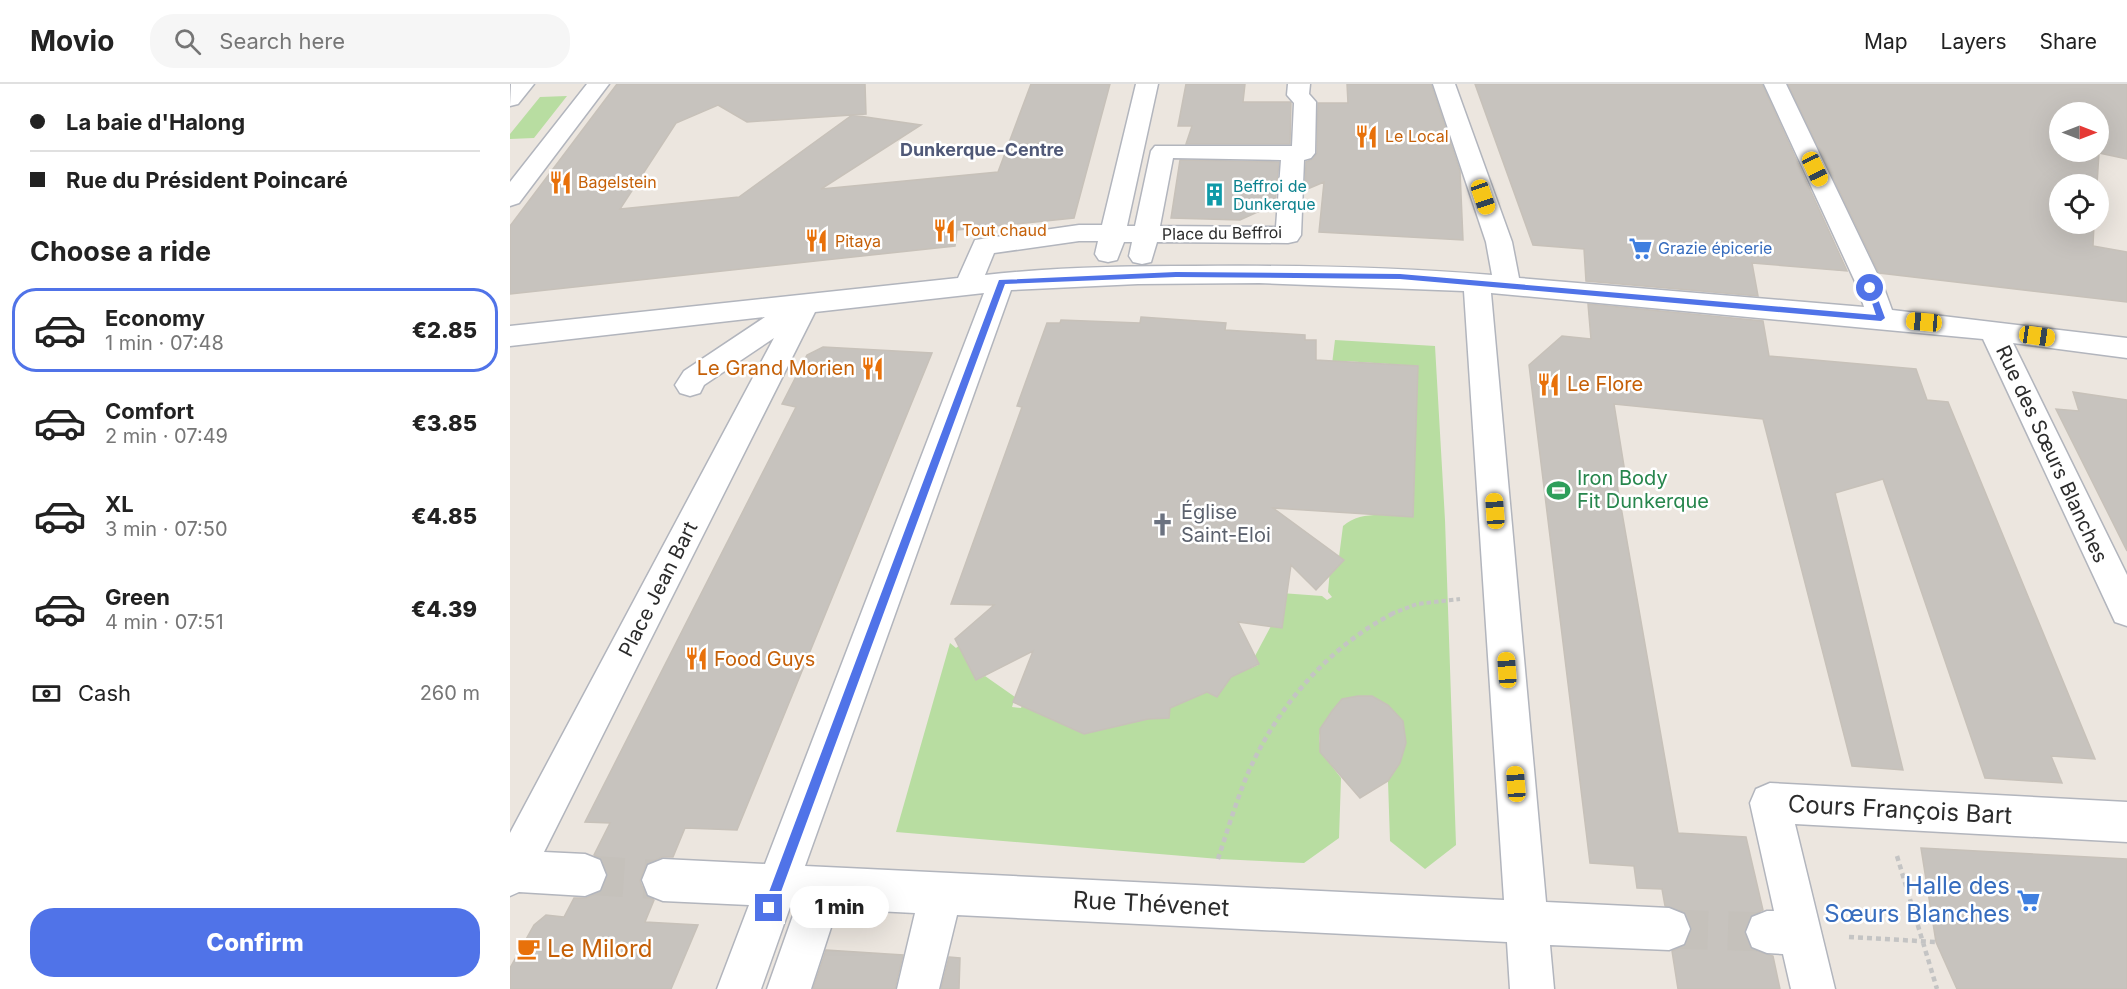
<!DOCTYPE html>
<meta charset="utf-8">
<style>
:root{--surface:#fff;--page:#f6f6f6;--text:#222;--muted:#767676;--line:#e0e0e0;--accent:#5073e8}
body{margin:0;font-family:Inter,sans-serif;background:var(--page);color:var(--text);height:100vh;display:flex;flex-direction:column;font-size:22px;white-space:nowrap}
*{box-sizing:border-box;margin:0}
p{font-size:20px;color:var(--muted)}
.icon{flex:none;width:33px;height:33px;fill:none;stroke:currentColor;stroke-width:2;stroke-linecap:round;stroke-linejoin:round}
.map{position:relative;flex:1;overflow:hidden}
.side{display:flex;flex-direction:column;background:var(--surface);width:510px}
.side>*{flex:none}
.top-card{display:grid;align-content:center;height:132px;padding:0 30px;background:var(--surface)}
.needle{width:39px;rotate:90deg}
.controls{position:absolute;left:1539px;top:18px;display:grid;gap:12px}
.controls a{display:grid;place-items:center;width:60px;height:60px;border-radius:50%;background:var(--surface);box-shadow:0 6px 24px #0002;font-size:30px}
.end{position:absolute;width:27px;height:27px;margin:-14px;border:8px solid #5073e8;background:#fff;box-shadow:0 0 0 3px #fff}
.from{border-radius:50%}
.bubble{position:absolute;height:42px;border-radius:21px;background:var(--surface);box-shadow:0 6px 24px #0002;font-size:20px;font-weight:800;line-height:42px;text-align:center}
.car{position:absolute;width:18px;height:36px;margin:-18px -9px;border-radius:8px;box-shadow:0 0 4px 2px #0007;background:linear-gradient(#f5c518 24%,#345 0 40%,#f5c518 0 76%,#345 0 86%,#f5c518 0)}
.top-card b{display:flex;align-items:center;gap:21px;height:57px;font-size:22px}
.top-card b+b{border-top:2px solid var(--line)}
.top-card i{width:15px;height:15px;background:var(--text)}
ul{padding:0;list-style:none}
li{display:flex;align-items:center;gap:18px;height:84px;margin:0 12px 9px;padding:0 18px;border:3px solid transparent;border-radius:24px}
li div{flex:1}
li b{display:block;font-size:22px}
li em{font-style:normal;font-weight:800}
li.active{border-color:var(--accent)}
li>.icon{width:54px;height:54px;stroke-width:1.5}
h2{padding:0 30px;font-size:27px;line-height:72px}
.pay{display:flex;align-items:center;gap:15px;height:66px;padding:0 30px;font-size:22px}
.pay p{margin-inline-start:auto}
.action{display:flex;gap:12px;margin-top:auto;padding:12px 30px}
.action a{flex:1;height:69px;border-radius:24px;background:var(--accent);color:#fff;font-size:24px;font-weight:800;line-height:69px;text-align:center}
header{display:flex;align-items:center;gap:36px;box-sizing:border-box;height:84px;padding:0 30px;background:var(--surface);border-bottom:2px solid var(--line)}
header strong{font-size:28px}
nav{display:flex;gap:33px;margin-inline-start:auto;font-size:21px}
.search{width:420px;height:54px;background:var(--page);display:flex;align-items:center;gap:15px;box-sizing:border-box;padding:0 21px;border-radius:24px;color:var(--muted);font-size:22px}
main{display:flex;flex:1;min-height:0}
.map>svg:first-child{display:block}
.green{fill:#b8dda1}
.building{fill:#c7c3be;stroke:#c7c1b9;stroke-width:1.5;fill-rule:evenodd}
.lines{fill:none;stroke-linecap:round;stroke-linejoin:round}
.minor-tunnel{stroke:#c5c1bb;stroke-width:39;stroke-dasharray:39 20;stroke-linecap:butt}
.minor-casing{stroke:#b2b5bd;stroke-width:3}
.path-far1{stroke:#c4c4c4;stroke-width:4;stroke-dasharray:4.5 3;stroke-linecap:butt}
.path{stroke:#c4c4c4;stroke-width:4.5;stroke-dasharray:5 4;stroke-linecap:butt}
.minor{fill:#fff;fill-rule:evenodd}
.route{fill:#5073e8}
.labels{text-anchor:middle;stroke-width:5;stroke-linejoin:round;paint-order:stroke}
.far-food-label{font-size:16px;fill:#c56008;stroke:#fff;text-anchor:start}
.far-culture-label{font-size:16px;fill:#0d838f;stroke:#fff;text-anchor:start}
.far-street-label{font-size:16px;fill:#2b2b2b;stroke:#fff}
.far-shop-label{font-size:16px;fill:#366cbe;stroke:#fff;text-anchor:start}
.far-neighbourhood-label{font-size:18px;font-weight:bold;fill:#505978;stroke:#fff}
.food-label{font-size:20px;fill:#c56008;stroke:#fff;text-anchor:start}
.street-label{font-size:20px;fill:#2b2b2b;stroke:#fff}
.leisure-label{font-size:20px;fill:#27864d;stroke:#fff;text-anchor:start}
.worship-label{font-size:20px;fill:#5b616d;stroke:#fff;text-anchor:start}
.near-street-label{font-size:24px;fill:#2b2b2b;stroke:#fff}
.near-shop-label{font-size:24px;fill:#366cbe;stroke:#fff;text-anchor:end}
.near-food-label{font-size:24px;fill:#c56008;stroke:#fff;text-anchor:start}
</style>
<header>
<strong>Movio</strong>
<div class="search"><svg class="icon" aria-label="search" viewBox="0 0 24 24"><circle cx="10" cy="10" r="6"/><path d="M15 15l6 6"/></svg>Search here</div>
<nav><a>Map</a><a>Layers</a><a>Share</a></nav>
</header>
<main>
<section class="side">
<div class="top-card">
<b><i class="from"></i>La baie d'Halong</b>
<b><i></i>Rue du Président Poincaré</b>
</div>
<h2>Choose a ride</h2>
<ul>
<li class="active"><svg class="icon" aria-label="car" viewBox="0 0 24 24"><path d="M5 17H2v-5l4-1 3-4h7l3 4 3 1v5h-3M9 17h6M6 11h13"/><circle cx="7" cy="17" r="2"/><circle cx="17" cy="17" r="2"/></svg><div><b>Economy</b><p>1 min · 07:48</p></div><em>€2.85</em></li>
<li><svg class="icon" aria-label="car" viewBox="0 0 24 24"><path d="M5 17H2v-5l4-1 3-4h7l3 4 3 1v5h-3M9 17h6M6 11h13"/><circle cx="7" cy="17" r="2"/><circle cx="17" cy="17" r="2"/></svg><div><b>Comfort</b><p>2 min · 07:49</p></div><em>€3.85</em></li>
<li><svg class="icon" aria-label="car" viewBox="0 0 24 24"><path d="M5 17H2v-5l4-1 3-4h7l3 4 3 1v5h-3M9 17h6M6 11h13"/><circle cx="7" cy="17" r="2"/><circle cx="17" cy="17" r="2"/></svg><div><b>XL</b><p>3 min · 07:50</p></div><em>€4.85</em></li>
<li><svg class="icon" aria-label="car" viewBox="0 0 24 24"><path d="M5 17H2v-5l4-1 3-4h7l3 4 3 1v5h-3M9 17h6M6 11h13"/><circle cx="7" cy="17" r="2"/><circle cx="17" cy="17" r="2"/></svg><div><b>Green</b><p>4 min · 07:51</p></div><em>€4.39</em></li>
</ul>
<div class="pay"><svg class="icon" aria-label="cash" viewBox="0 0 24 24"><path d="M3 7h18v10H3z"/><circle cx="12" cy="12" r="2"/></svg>Cash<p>260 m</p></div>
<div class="action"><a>Confirm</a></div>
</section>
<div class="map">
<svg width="1617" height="905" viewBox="0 0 1617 905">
<rect width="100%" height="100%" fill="#ece6df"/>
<path class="green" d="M57 12 24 54 0 55V50L30 13Z
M825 256 925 262 935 436 946 761 915 785 880 757 878 697 890 679 896 659 892 637 878 621 862 612 832 615C802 652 802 657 831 694L829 754 794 779 709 775 386 748 440 559 446 564 456 556 466 596 475 592 505 613 502 623 511 624 515 613 554 641 559 632 599 644 608 642 607 632 659 634 660 624 697 608 707 613 701 600 737 576 741 584 748 581 745 572 761 542 772 544 771 509 812 512 817 516 822 513 818 508 821 474 829 473 833 442C852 425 880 433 903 432L908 282 835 277 822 280Z"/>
<path class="building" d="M107 0H355L356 30 342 31 411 41 311 105 488 88 521 0H600L564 134 447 146 445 162 0 210V142ZM208 21 237 38 342 31 229 113 110 125 166 39Z
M676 0H735L733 18H781L780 60H676L682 42H668Z
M837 0H921L950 87 953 156 809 148 814 98 795 106 796 78 803 75 807 69 808 19H838Z
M965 0H1252L1337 187 1242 179 1248 212 1076 197 1074 165 1023 161Z
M1278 0H1617V75L1589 69 1587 100H1550V140H1584L1583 162 1617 168V218L1369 189ZM1550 28H1588V68H1550Z
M670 76 769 78 765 120 730 136 661 134Z
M1078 220 1253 237 1259 272 1406 285 1417 316 1438 318 1585 675 1541 672 1552 699 1475 694 1373 395 1325 409 1393 686 1342 682 1253 335 1104 320 1117 401 1107 400 1168 749 1236 753 1253 826 1240 832 1234 849 1241 865 1263 872 1270 905H1168L1162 867 1176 861 1182 846 1176 829 1155 822 1152 805 1127 804 1124 782 1080 779 1019 281 1052 252 1081 255Z
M631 233 716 239 715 246 795 251V256H806V276L908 282 903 433 763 424 834 476 806 506 781 481 772 544 728 538 749 580 721 593 707 613 697 608 660 624 659 634 638 635 574 650 503 618 523 567 466 596 445 555 484 521 441 520 512 323 507 322 537 239H550L551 236 630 239Z
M313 263 422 269 227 746 175 744 163 773H152L136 780 130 797 136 812 144 816 135 838 188 841 161 905H0V884L24 841 36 831 54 833 64 814H76L92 807 98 790 92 775 84 771 100 739 75 738 286 323 272 320 297 271Z
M1563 308 1617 316V467L1546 325 1569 327Z
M848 612H862L878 621 893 637 896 659 890 679 878 697 850 714 810 668V645L822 627 832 615Z
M1411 764 1617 775V905H1447L1426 858Z
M316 866 393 871 385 905H303Z
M439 873 450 874 449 905H431Z"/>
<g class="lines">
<path class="minor-tunnel" d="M75 791 153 796
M1159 845 1257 848"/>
<defs>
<path id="minor" d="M1 0H24L8 20 0 22Z
M77 0H99L9 119 0 122V98Z
M626 0H648L617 142H625L641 67 645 62H782L784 19 777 11 778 0H800L799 10 806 18 805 69 801 74 794 76 791 151 787 157 778 159 647 158 641 178 632 180 623 178 619 172 622 158H614L607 176 598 178 589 176 585 170 588 157H569L484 169 475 191C545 183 616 182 685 182 784 181 883 183 982 191L976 158 923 0H945L1002 158 1009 194 1354 223 1348 204 1254 0H1276L1374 204 1382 226 1617 254V274L1503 259 1617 491V542L1605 538 1473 255 981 209 1036 818 1159 824 1174 830 1180 845 1174 860 1159 866 1040 861 1044 905H1000L997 858 447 831 429 905H387L405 829 327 825 301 905H257L286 823H280L251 905H207L239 821 153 817 138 811 132 796 138 781 153 775 255 780 474 209 305 228 34 768 75 770 90 776 96 791 90 806 75 812 9 808 0 812V749L264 254 194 301 190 309 180 312 170 309 165 301 174 287 255 233 0 262V242L448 194 465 156 569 141H592ZM663 74 771 76 766 143 650 142ZM749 199 954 207 994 816 295 782 501 206 628 200Z
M1260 699 1617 718V758L1285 740 1325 905H1281L1273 870 1257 869 1242 863 1236 848 1242 833 1257 827H1264L1240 719 1246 705Z"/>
</defs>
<use href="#minor" class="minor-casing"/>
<path class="path-far1" d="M881 530 907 520 950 515"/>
<path class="path" d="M1387 772 1427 905
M708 775C719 742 729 707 744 676 774 615 823 560 884 529
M1339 853 1426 858"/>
<use href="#minor" class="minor"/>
</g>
<path class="route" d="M666 188 890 190 1366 231 1357 204 1360 202 1364 204 1375 234 1371 237 890 195 666 193 495 200 265 824 263 828H254L253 824 489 196Z"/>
<defs>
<symbol id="restaurant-bare" viewBox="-9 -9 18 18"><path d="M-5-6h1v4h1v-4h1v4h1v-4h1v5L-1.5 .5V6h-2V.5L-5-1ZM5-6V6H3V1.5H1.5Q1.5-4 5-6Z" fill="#e8710a" stroke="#fff" stroke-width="2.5" paint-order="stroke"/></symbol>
<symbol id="building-bare" viewBox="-9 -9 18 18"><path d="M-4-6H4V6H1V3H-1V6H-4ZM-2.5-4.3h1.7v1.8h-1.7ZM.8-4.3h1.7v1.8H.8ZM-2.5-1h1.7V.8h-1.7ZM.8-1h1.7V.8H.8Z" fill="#0f9aa8" stroke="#fff" stroke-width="2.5" paint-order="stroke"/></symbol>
<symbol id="supermarket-bare" viewBox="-9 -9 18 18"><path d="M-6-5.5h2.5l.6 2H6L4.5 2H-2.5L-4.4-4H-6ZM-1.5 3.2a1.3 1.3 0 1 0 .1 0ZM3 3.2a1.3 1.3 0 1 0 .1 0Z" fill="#3f7fe0" stroke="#fff" stroke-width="2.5" paint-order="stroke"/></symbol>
<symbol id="stadium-bare" viewBox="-9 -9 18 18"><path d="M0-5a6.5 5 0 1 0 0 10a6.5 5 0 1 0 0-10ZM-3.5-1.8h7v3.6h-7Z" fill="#2e9e5b" stroke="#fff" stroke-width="2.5" paint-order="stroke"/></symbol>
<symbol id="church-bare" viewBox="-9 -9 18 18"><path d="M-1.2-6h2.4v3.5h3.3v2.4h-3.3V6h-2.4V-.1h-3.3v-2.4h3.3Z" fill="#6b7280" stroke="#fff" stroke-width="2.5" paint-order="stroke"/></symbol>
<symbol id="cafe-bare" viewBox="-9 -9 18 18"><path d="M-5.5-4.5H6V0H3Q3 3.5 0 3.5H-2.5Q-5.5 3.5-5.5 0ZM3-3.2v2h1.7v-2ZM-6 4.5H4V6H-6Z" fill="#e8710a" stroke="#fff" stroke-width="2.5" paint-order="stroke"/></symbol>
</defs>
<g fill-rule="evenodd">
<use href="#restaurant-bare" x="840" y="36" width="33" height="33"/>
<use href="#restaurant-bare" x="34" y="82" width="33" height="33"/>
<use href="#building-bare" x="688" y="94" width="33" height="33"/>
<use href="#restaurant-bare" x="418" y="130" width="33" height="33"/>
<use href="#restaurant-bare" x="290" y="140" width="33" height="33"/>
<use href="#supermarket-bare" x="1114" y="148" width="33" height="33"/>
<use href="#restaurant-bare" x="346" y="268" width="33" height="33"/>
<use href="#restaurant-bare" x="1022" y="284" width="33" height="33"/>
<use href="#stadium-bare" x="1032" y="390" width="33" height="33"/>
<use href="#church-bare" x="636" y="424" width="33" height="33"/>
<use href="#restaurant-bare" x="170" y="558" width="33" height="33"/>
<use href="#supermarket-bare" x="1502" y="800" width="33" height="33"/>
<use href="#cafe-bare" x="2" y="848" width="33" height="33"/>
</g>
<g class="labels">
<g class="far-food-label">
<text x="875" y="58">Le Local</text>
<text x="68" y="104">Bagelstein</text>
<text x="452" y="152">Tout chaud</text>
<text x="325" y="163">Pitaya</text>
</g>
<g class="far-culture-label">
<text x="723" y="108">Beffroi de<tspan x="723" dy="18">Dunkerque</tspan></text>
</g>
<g class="far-street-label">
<text transform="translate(712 149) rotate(-1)" y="6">Place du Beffroi</text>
</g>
<g class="far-shop-label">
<text x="1148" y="170">Grazie épicerie</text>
</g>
<g class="far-neighbourhood-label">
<text x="472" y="72">Dunkerque-Centre</text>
</g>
<g class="food-label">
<text x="345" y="291" text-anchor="end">Le Grand Morien</text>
<text x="1057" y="307">Le Flore</text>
<text x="204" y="582">Food Guys</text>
</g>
<g class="street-label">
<text transform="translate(1542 370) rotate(65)" y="7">Rue des Sœurs Blanches</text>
<text transform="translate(148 505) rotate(-63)" y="7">Place Jean Bart</text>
</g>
<g class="leisure-label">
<text x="1067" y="401">Iron Body<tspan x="1067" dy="23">Fit Dunkerque</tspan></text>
</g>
<g class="worship-label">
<text x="671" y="435">Église<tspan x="671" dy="23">Saint-Eloi</tspan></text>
</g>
<g class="near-street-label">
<text transform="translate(1390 726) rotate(3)" y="8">Cours François Bart</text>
<text transform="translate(641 820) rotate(3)" y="8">Rue Thévenet</text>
</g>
<g class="near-shop-label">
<text x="1500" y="810">Halle des<tspan x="1500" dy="28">Sœurs Blanches</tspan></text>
</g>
<g class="near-food-label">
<text x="37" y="873">Le Milord</text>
</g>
</g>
</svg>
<div class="controls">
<a><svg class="needle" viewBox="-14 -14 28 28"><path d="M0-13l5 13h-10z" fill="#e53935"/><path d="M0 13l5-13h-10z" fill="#767676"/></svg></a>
<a><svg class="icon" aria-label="locate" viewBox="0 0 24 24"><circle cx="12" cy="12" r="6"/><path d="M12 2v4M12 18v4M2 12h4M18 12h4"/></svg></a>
</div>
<i class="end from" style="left:1360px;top:204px"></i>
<i class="end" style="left:259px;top:824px"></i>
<div class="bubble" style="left:280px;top:802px;width:99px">1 min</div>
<i class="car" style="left:1305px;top:85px;rotate:155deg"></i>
<i class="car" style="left:973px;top:113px;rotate:161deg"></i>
<i class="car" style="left:1414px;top:238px;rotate:275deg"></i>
<i class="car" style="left:1527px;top:252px;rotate:98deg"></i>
<i class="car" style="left:985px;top:427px;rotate:356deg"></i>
<i class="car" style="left:997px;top:586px;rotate:356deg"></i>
<i class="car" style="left:1006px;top:700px;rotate:356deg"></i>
</div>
</main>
